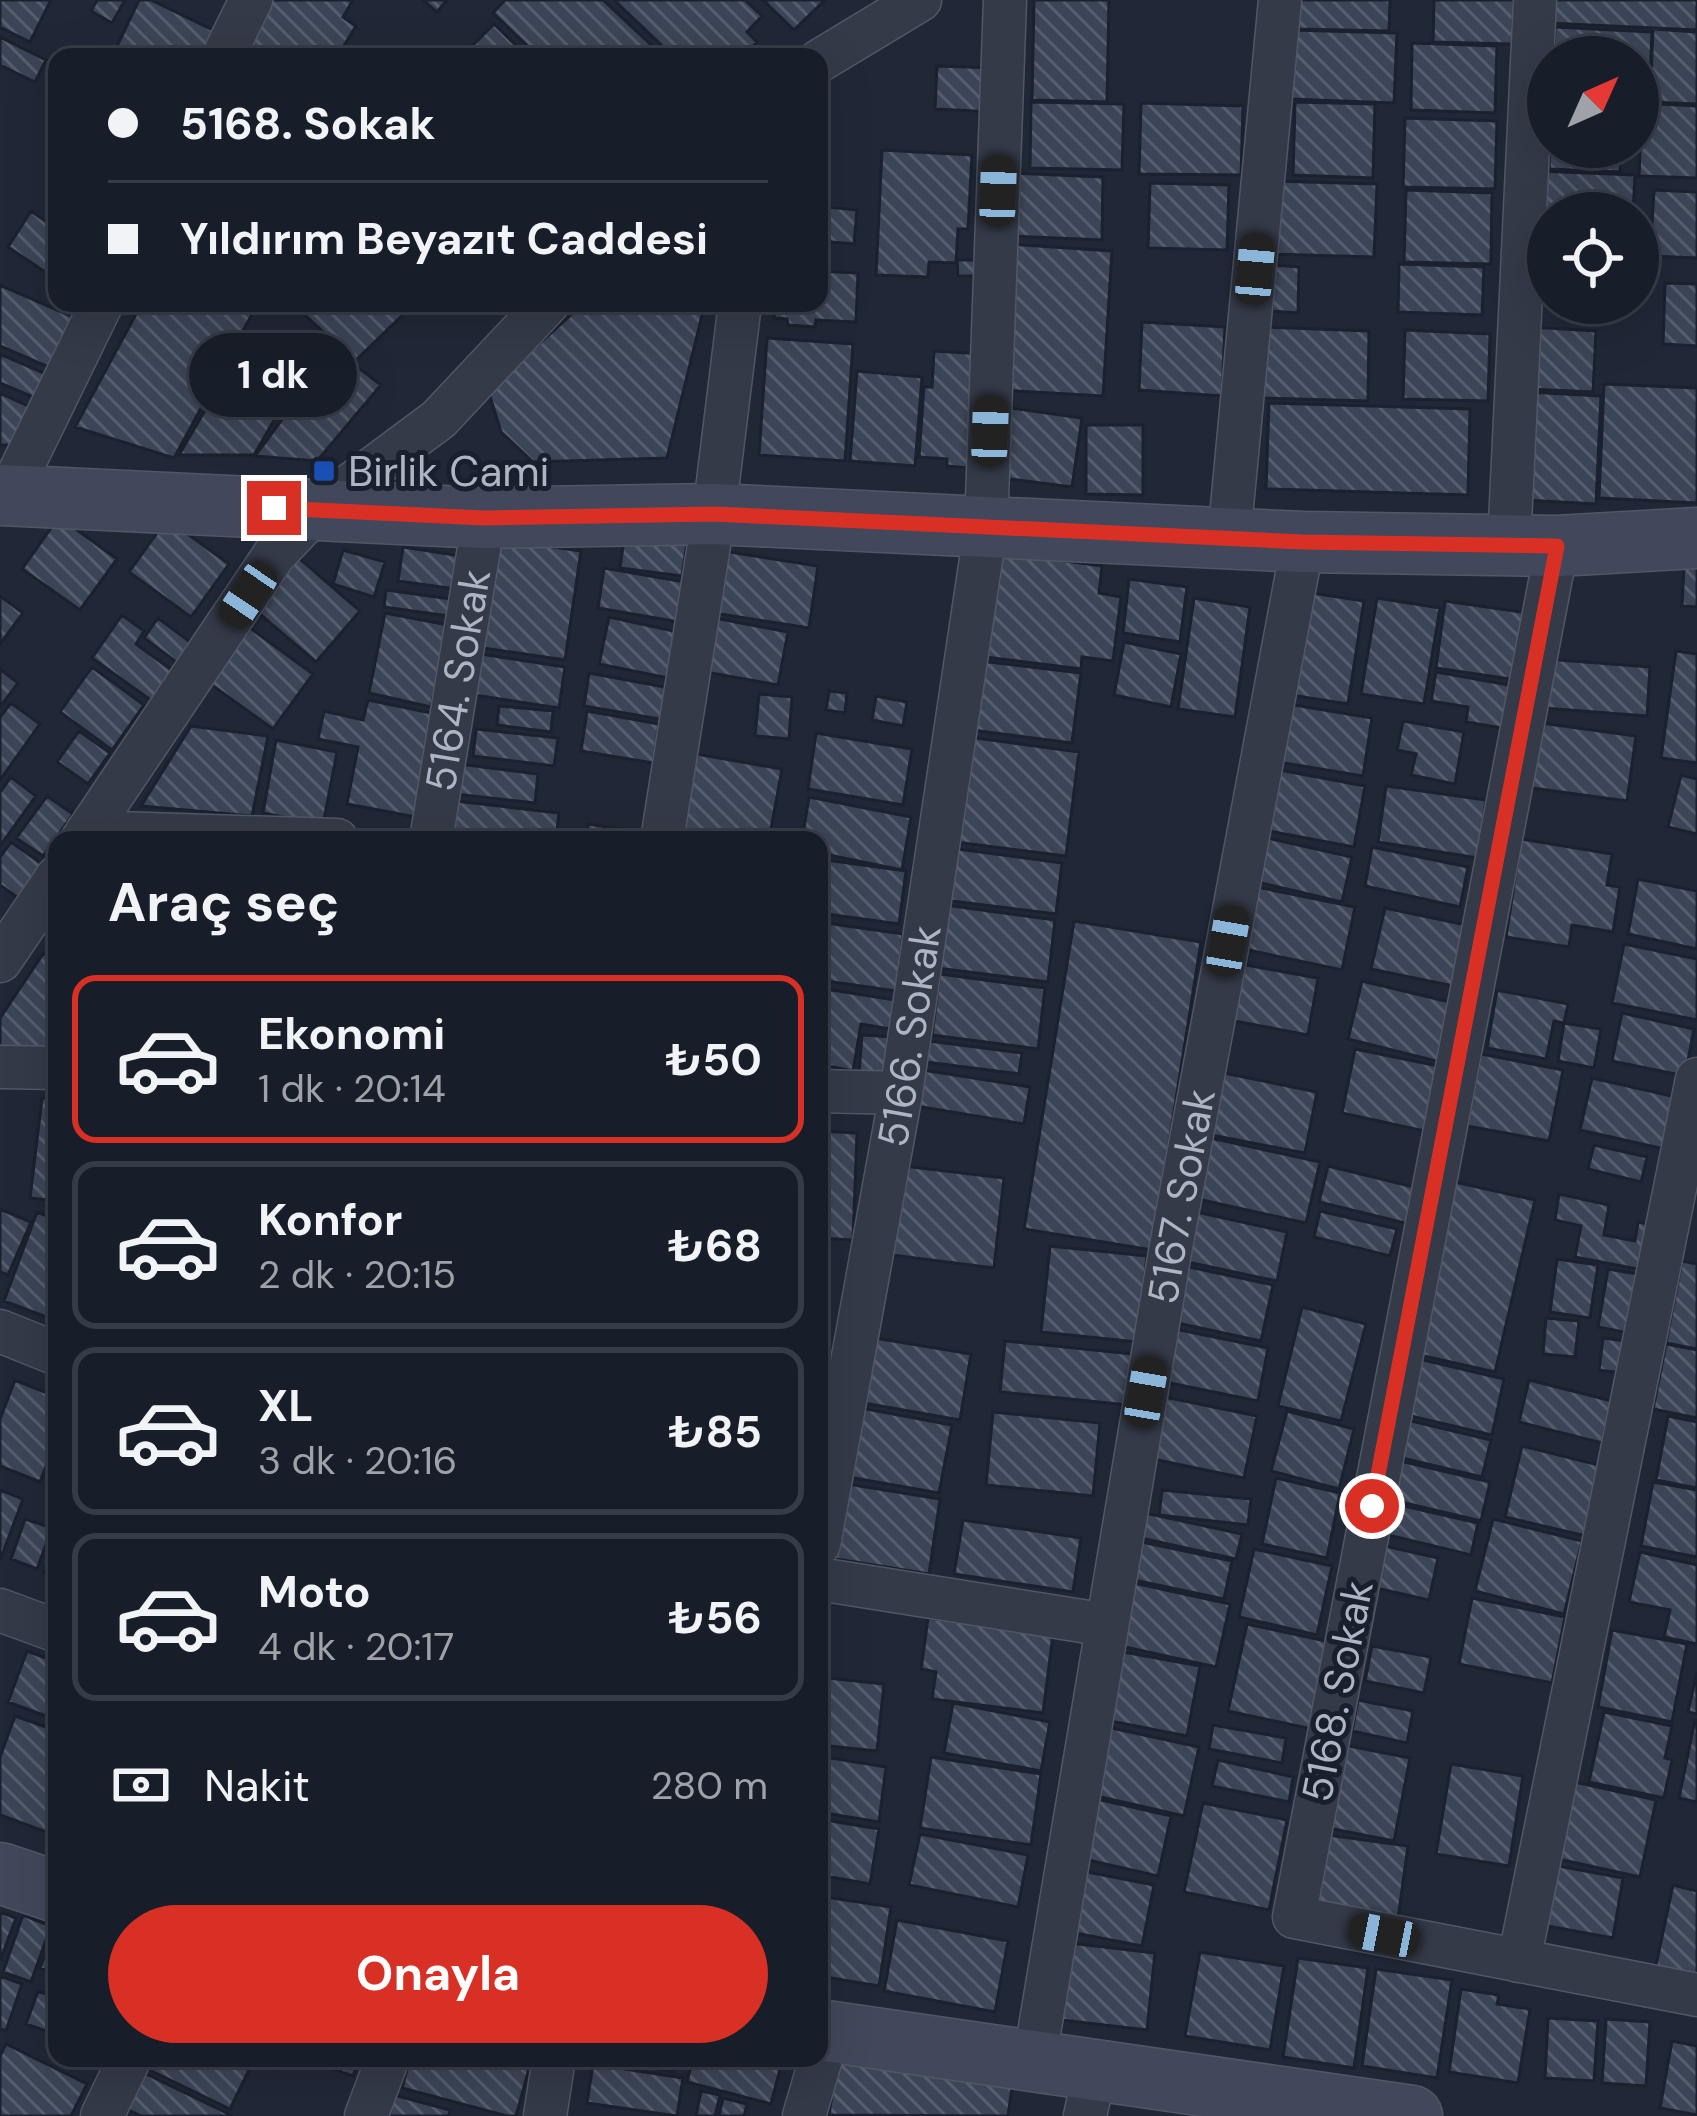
<!DOCTYPE html>
<html lang="tr">
<meta charset="utf-8">
<style>
:root{--surface:#181e29;--page:#212731;--text:#f1f3f6;--muted:#9fa2a8;--line:#363c46;--accent:#d93025}
body{margin:0;font-family:"DM Sans",sans-serif;background:var(--page);color:var(--text);height:100vh;display:flex;flex-direction:column;font-size:45px;white-space:nowrap}
*{box-sizing:border-box;margin:0}
p{font-size:39px;color:var(--muted)}
.icon{flex:none;width:66px;height:66px;fill:none;stroke:currentColor;stroke-width:2;stroke-linecap:round;stroke-linejoin:round}
.map{position:relative;flex:1;overflow:hidden}
.details{position:absolute;left:48px;top:831px;width:780px;height:1236px;display:flex;flex-direction:column;background:var(--surface);border-radius:24px;box-shadow:0 12px 48px #0002,0 0 0 3px var(--line)}
.details>*{flex:none}
.top-card{position:absolute;left:48px;top:48px;width:780px;height:264px;border-radius:24px;box-shadow:0 12px 48px #0002,0 0 0 3px var(--line);display:grid;align-content:center;height:264px;padding:0 60px;background:var(--surface)}
.needle{width:78px;rotate:45deg}
.tools{position:absolute;left:1527px;top:36px;display:grid;gap:24px}
.tools a{display:grid;place-items:center;width:132px;height:132px;border-radius:50%;background:var(--surface);box-shadow:0 12px 48px #0002,0 0 0 3px var(--line);font-size:60px}
.end{position:absolute;width:54px;height:54px;margin:-27px;border:15px solid #d93025;background:#fff;box-shadow:0 0 0 6px #fff}
.from{border-radius:50%}
.bubble{position:absolute;height:84px;border-radius:42px;background:var(--surface);box-shadow:0 12px 48px #0002,0 0 0 3px var(--line);font-size:39px;font-weight:700;line-height:84px;text-align:center}
.car{position:absolute;width:36px;height:72px;margin:-36px -18px;border-radius:15px;box-shadow:0 0 9px 3px #0007;background:linear-gradient(#222 24%,#8ab4d8 0 40%,#222 0 76%,#8ab4d8 0 86%,#222 0)}
.top-card b{display:flex;align-items:center;gap:42px;height:114px;font-size:45px}
.top-card b+b{border-top:3px solid var(--line)}
.top-card i{width:30px;height:30px;background:var(--text)}
ul{padding:0;list-style:none}
li{display:flex;align-items:center;gap:36px;height:168px;margin:0 24px 18px;padding:0 36px;border:6px solid var(--line);border-radius:24px}
li div{flex:1}
li b{display:block;font-size:45px}
li em{font-style:normal;font-weight:700}
li.selected{border-color:var(--accent)}
li>.icon{width:108px;height:108px;stroke-width:1.5}
h2{padding:0 60px;font-size:54px;line-height:144px}
.pay{display:flex;align-items:center;gap:30px;height:132px;padding:0 60px;font-size:45px}
.pay p{margin-inline-start:auto}
.button{display:flex;gap:24px;margin-top:auto;padding:24px 60px}
.button a{flex:1;height:138px;border-radius:72px;background:var(--accent);color:#fff;font-size:48px;font-weight:700;line-height:138px;text-align:center}
.map>svg:first-child{display:block}
.building{fill:url(#building-back-hatch);stroke:#1b212e;stroke-width:3}
.lines{fill:none;stroke-linecap:round;stroke-linejoin:round}
.minor-casing{stroke:#515765;stroke-width:45}
.secondary-casing{stroke:#515765;stroke-width:63}
.minor{stroke:#343a48;stroke-width:42}
.secondary{stroke:#42485b;stroke-width:60}
.route{stroke:#d93025;stroke-width:15}
.transit-dot{fill:#1a4fb4;stroke:#191f2c;stroke-width:4.5}
.labels{text-anchor:middle;stroke-width:10;stroke-linejoin:round;paint-order:stroke}
.poi-label{font-size:42px;fill:#aeb4c4;stroke:#191f2c;text-anchor:start}
.street-label{font-size:42px;fill:#aeb4c4;stroke:#191f2c}
</style>
<div class="map">
<svg width="1697" height="2116" viewBox="0 0 1697 2116">
<defs>
<pattern id="building-back-hatch" width="6" height="6" patternUnits="userSpaceOnUse" patternTransform="scale(3)"><rect width="6" height="6" fill="#3c4557"/><path d="M-1 5l2 2M0 0l6 6M5-1l2 2" fill="none" stroke="#565d6e"/></pattern>
</defs>
<rect width="100%" height="100%" fill="#202837"/>
<path class="building" d="M0 0H51L30 42 0 27Z
M97 0H125L112 23 91 11Z
M139 0H151L221 34 209 57H125L128 52 117 46Z
M272 0H353L343 17 356 26 337 57H237Z
M423 0H447L437 12Z
M505 0H603L664 57H539L493 13Z
M614 0H745L762 16 747 32 757 42 743 57H674Z
M763 0H825L794 30Z
M1034 0H1109L1107 102 1032 100Z
M1299 0H1390L1389 31 1298 29Z
M1434 0H1514L1512 44 1433 42Z
M1548 0H1697V30L1547 23Z
M494 24 528 57H461Z
M1555 27 1652 32 1649 102H1638V57H1554Z
M1653 29 1697 32V104L1650 102Z
M1291 30 1397 33 1394 103 1289 99Z
M0 37 46 60 35 82 0 65Z
M1412 43 1497 46 1495 113 1411 110Z
M937 66 995 68 994 112 935 109Z
M1031 102 1124 104 1122 170 1030 168Z
M1295 102 1375 104 1373 178 1293 175Z
M1141 103 1243 106 1241 175 1139 174Z
M1642 103 1697 106V178L1639 176Z
M1405 118 1497 121 1495 189 1403 187Z
M1550 147H1621L1620 172 1549 169Z
M882 150 972 155 968 229H958L956 263 929 262 928 277 876 275Z
M1539 171 1635 175 1633 213H1548V266L1535 265Z
M1012 173 1103 177 1102 240 1010 236Z
M1272 181 1377 184 1374 257 1270 254Z
M1150 183 1229 185 1227 250 1148 248Z
M1406 190 1492 193 1491 264 1404 262Z
M1654 190 1697 192V258L1650 256Z
M819 206 857 210 854 244 819 241Z
M31 211 57 229V280L8 247Z
M1008 244 1112 251 1103 396 1000 390Z
M957 260H984L985 276H958Z
M1399 264 1484 267 1482 315 1398 312Z
M1273 265 1299 267 1298 313 1272 311Z
M819 271 858 273 856 322 816 320 815 327 788 325 787 319 774 318 775 303H819Z
M1665 283 1697 284V346L1663 344Z
M0 285 75 318 53 369 0 346Z
M142 303H253L257 305 174 458 75 427Z
M292 303H415L355 361Z
M584 303H705L667 458 533 462 501 432 488 390Z
M1142 322 1225 327 1222 396 1139 390Z
M1265 327 1369 331 1368 401 1263 398Z
M1531 327 1596 331 1593 392 1528 389Z
M1405 330 1490 334 1488 401 1403 399Z
M767 338 853 344 845 461 759 455Z
M243 345 299 377 254 455H179Z
M334 349 381 385 317 461 255 456Z
M934 351 985 354 979 469 947 466V459L919 457 924 387H932Z
M0 354 57 379 47 403 0 383Z
M857 371 922 377 915 466 850 461Z
M1604 384 1697 388V503L1599 498Z
M1528 392 1601 396 1596 504 1522 500Z
M0 393 39 411 24 445H0Z
M1269 403 1470 409 1468 495 1266 489Z
M1004 407 1082 418 1072 487 995 477Z
M1086 425H1143V495L1086 494Z
M59 517 117 559 80 610 22 569Z
M167 519 229 564 191 617 129 572Z
M689 530 682 576 620 568 623 546 609 544Z
M490 538 581 551 565 660 470 646Z
M1685 546H1697V607L1682 606Z
M403 547 461 556 456 589 398 581Z
M343 550 385 562 374 597 333 584Z
M723 551 818 566 809 628 714 613Z
M998 552 1102 566 1099 593 1121 597 1113 661 1082 657 1081 669 985 657Z
M299 558 360 611 316 662 255 610Z
M604 568 685 582 679 622 598 608Z
M1129 579 1187 587 1180 642 1123 633Z
M386 590 458 600 456 617 384 607Z
M1299 591 1364 601 1348 704 1284 694Z
M0 596 23 613 0 644Z
M1194 598 1250 607 1235 717 1178 709Z
M1377 598 1440 608 1424 704 1361 694Z
M1445 601 1527 613 1517 680 1436 668Z
M385 613 448 625 431 707 369 693Z
M122 615 144 631 136 644 173 671 152 701 92 658Z
M609 617 678 632 668 678 599 664Z
M158 618 193 644 179 664 144 638Z
M715 618 788 632 778 685 706 672Z
M250 628 313 674 273 729 209 683Z
M1124 642 1181 654 1171 707 1114 695Z
M1676 651 1697 654V763L1661 758Z
M474 653 565 667 559 708 468 694Z
M1546 659 1650 667 1647 716 1543 708Z
M981 661 1081 673 1072 743 972 730Z
M92 667 144 705 112 750 60 712Z
M0 669 18 683 0 707Z
M1436 672 1509 685 1502 728 1466 722 1468 707 1431 701Z
M589 673 670 688 665 720 584 706Z
M829 691 847 693 845 713 826 710Z
M759 694 792 697 789 739 755 736Z
M876 696 907 702 903 726 872 720Z
M368 700 441 715 421 818 347 804 358 747 318 739 324 711 363 720Z
M11 703 40 724 0 780V717Z
M1282 703 1372 718 1363 776 1272 761Z
M499 706 553 711 551 732 497 725Z
M587 711 659 724 653 763 581 751Z
M1403 721 1464 732 1455 784 1411 775 1416 754 1397 750Z
M1541 723 1636 736 1627 801 1532 788Z
M191 726 268 736 252 816 141 806Z
M476 729 558 738 554 766 473 756Z
M79 731 110 753 88 784 57 762Z
M816 733 912 749 903 805 808 789Z
M969 737 1079 752 1066 856 955 842Z
M276 740 337 752 323 825 263 813Z
M696 754 782 769 769 840H715L682 834Z
M459 764 538 774 535 803 455 794Z
M1269 768 1365 786 1354 847 1258 829Z
M1681 775 1697 779V834L1668 827Z
M11 777 36 796 0 846V792Z
M1386 786 1486 800 1478 858 1378 842Z
M47 796 73 814 43 856 16 838Z
M809 797 911 817 902 870 819 853V840H802Z
M455 801 559 813 556 840H510L451 834Z
M588 824 648 833 647 840H586Z
M1258 836 1352 857 1342 902 1249 880Z
M1521 839 1612 854 1607 885 1620 887 1613 932 1572 925 1569 947 1506 937Z
M11 842 45 866 21 900 0 885V857Z
M1372 847 1468 867 1460 907 1365 886Z
M950 848 1062 863 1056 914 944 900Z
M819 859 906 871 899 924 819 913Z
M1638 879 1697 891V949L1628 934Z
M1247 885 1355 907 1342 970 1234 947Z
M945 905 1055 920 1048 982 937 968Z
M1385 908 1471 926 1458 987 1371 969Z
M1074 921 1201 942 1152 1250 1024 1229Z
M819 922 903 934 896 991 819 980Z
M1624 944 1697 959V1020L1612 1003Z
M43 954 57 955V1051L0 1046V1018Z
M1229 962 1318 978 1308 1035 1219 1018Z
M940 974 1045 988 1038 1049 932 1035Z
M1362 981 1458 1004 1444 1063 1348 1039Z
M819 988 895 1000 890 1029 861 1024 853 1071 823 1065 825 1053 819 1052Z
M1497 990 1568 1004 1564 1023 1554 1021 1546 1059 1487 1048Z
M1622 1013 1694 1029 1685 1076 1612 1061Z
M1564 1023 1601 1029 1594 1068 1558 1061Z
M862 1035 894 1037 892 1075 859 1073Z
M921 1040 1022 1053 1019 1074 918 1061Z
M1355 1049 1443 1067 1429 1132 1342 1113Z
M1481 1054 1563 1070 1549 1141 1467 1126Z
M910 1068 1030 1087 1024 1124 904 1104Z
M1214 1071 1317 1092 1305 1153 1201 1133Z
M1592 1078 1685 1099 1673 1151 1580 1130Z
M42 1098 57 1099V1201L30 1198Z
M819 1131 857 1133 853 1240 819 1238Z
M1197 1135 1320 1162 1306 1223 1184 1196Z
M1594 1145 1647 1157 1641 1182 1588 1169Z
M895 1165 1004 1178 994 1268 884 1254Z
M1328 1166 1422 1189 1413 1225 1319 1202Z
M1455 1182 1535 1200 1495 1372 1415 1354Z
M1559 1194 1609 1205 1604 1235 1635 1241 1638 1222 1663 1227 1653 1272 1575 1257 1581 1226 1555 1220Z
M0 1209 31 1222 8 1275 0 1272Z
M1183 1209 1287 1232 1277 1281 1173 1259Z
M1320 1211 1397 1229 1390 1256 1314 1237Z
M37 1212 57 1220V1321L4 1301Z
M1050 1246 1147 1256 1137 1342 1041 1332Z
M1557 1259 1598 1265 1590 1318 1550 1312Z
M1682 1261 1697 1264V1349L1666 1343Z
M1175 1264 1273 1285 1261 1341 1163 1320Z
M1608 1269 1654 1277 1644 1336 1598 1327Z
M819 1293 829 1295 819 1349Z
M1302 1307 1366 1324 1341 1421 1278 1406Z
M1546 1318 1579 1321 1575 1357 1543 1354Z
M1175 1329 1268 1348 1258 1401 1165 1382Z
M863 1336 971 1354 960 1420 852 1401Z
M1603 1338 1634 1342 1629 1374 1599 1370Z
M1005 1341 1133 1354 1128 1405 1000 1392Z
M1666 1344 1697 1350V1418L1653 1409Z
M1415 1358 1504 1379 1492 1435 1402 1414Z
M15 1380 57 1397V1437L40 1482 0 1466V1419Z
M1529 1380 1612 1401 1602 1443 1519 1422Z
M1160 1396 1257 1416 1244 1478 1148 1458Z
M850 1406 952 1425 939 1493 837 1475Z
M1287 1411 1354 1429 1339 1489 1271 1471Z
M993 1412 1100 1423 1093 1496 986 1485Z
M1668 1416 1697 1422V1488L1656 1480Z
M1407 1420 1491 1440 1482 1477 1398 1457Z
M57 1446V1481L45 1476Z
M1522 1446 1615 1469 1599 1539 1505 1517Z
M1400 1461 1490 1482 1481 1521 1392 1500Z
M1276 1478 1340 1493 1327 1558 1262 1544Z
M835 1482 940 1499 929 1574 824 1557Z
M1653 1482 1697 1490V1557L1641 1546Z
M0 1490 23 1499 1 1558 0 1557Z
M1162 1490 1251 1499 1248 1525 1159 1515Z
M1391 1503 1478 1523 1471 1555 1384 1534Z
M1145 1513 1242 1534 1236 1559 1141 1538Z
M25 1519 52 1528 37 1569 11 1559Z
M1493 1519 1582 1541 1564 1614 1475 1591Z
M963 1520 1081 1538 1073 1592 954 1574Z
M57 1540V1578L44 1573Z
M1137 1541 1232 1561 1224 1599 1129 1579Z
M1385 1546 1438 1558 1429 1600 1376 1588Z
M1254 1549 1332 1566 1317 1635 1239 1617Z
M1640 1552 1697 1565V1644L1664 1637 1670 1610 1629 1602Z
M1129 1582 1230 1604 1216 1667 1116 1645Z
M1472 1598 1565 1617 1552 1683 1459 1664Z
M928 1618 1053 1635 1043 1713 932 1699 936 1672 921 1669Z
M1247 1624 1330 1642 1312 1729 1228 1711Z
M1612 1630 1687 1644 1672 1722 1598 1707Z
M1372 1646 1431 1657 1424 1693 1365 1681Z
M27 1651 57 1662V1720L8 1702Z
M1118 1651 1200 1666 1187 1736 1105 1720Z
M1697 1672V1714L1688 1712Z
M819 1677 884 1684 877 1751 819 1745Z
M1358 1700 1413 1711 1407 1743 1352 1731Z
M953 1703 1050 1722 1041 1771 944 1753Z
M1604 1712 1672 1726 1665 1758 1672 1760 1664 1798 1589 1782Z
M15 1716 57 1731V1810L49 1833 0 1815V1757Z
M1695 1720H1697V1802L1679 1798Z
M1213 1725 1286 1738 1282 1763 1209 1749Z
M1107 1727 1199 1747 1184 1816 1092 1795Z
M1334 1743 1410 1758 1394 1841 1318 1826Z
M819 1756 886 1767 879 1822 819 1812Z
M931 1757 1041 1774 1031 1845 920 1828Z
M1218 1760 1293 1777 1289 1802 1212 1786Z
M1451 1764 1523 1776 1509 1866 1436 1854Z
M1570 1781 1656 1800 1640 1877 1554 1858Z
M1088 1797 1171 1816 1158 1876 1075 1857Z
M1203 1803 1287 1820 1269 1910 1184 1892Z
M819 1819 879 1829 870 1884 819 1875Z
M1313 1833 1408 1846 1398 1919 1304 1906Z
M920 1834 1028 1855 1018 1907 909 1885Z
M1553 1865 1623 1878 1613 1938 1542 1925Z
M1077 1870 1154 1885 1142 1946 1065 1931Z
M1673 1885 1697 1891V1979L1655 1970Z
M819 1896 891 1907 879 1986 819 1976Z
M0 1912 16 1918 0 1961Z
M23 1915 51 1926 31 1982 3 1972Z
M897 1920 1008 1941 995 2012 884 1991Z
M57 1922V1974L40 1968Z
M1061 1942 1155 1953 1147 2030 1053 2019Z
M1200 1952 1284 1966 1270 2050 1185 2036Z
M1298 1958 1368 1968 1354 2068 1283 2057Z
M1376 1969 1452 1980 1437 2078 1362 2066Z
M0 1976 22 1984 6 2031 0 2028Z
M1461 1989 1499 1995 1497 2004 1530 2009 1518 2083 1449 2072Z
M38 1991 57 1998V2035L26 2024Z
M1548 2018 1598 2021 1594 2081 1545 2078Z
M1606 2019 1650 2022 1646 2086 1602 2083Z
M840 2040 1015 2066 1008 2116 829 2115Z
M1672 2041 1697 2046V2115L1660 2108Z
M6 2044 87 2084 71 2116H0V2056Z
M140 2058H224L249 2070 230 2109 137 2064Z
M256 2058H283L277 2069Z
M303 2058H359L353 2076Z
M410 2058H532L516 2116H507L402 2088Z
M607 2058H677L673 2072Z
M693 2058H783L771 2104 687 2082Z
M593 2064 683 2078 677 2116 587 2103Z
M138 2070 233 2116H141L121 2106Z
M701 2091 720 2095 715 2116H696Z
M394 2095 450 2110 449 2116H389Z
M723 2098 747 2104 744 2116H719Z"/>
<g class="lines">
<defs>
<g id="minor">
<path d="M223 57 251 0"/>
<path d="M819 61 920 0"/>
<path d="M8 496 102 303"/>
<path d="M1229 538 1280 0"/>
<path d="M1509 544 1535 0"/>
<path d="M1557 546 1294 1917 1697 1995"/>
<path d="M87 832 337 840"/>
<path d="M82 840 274 555 318 509 439 419 548 303"/>
<path id="s1" d="M431 840 484 518"/>
<path d="M662 840 714 514 740 303"/>
<path d="M0 961 57 877"/>
<path d="M0 1067 57 1068"/>
<path d="M819 1091 901 1093"/>
<path d="M0 1331 57 1354"/>
<path id="s2" d="M819 1544 901 1093 986 526 1005 0"/>
<path d="M819 1579 1107 1625"/>
<path d="M0 1610 57 1631"/>
<path d="M1519 1961 1697 1079"/>
<path id="s3" d="M1034 2063 1170 1252 1303 542"/>
<path d="M102 2116 130 2058"/>
<path d="M366 2116 388 2058"/>
<path d="M545 2116 554 2058"/>
<path d="M804 2116 829 2031"/>
<path d="M1085 2116 1095 2071"/>
</g>
<path id="secondary" d="M0 495 484 518 714 514 1303 542 1557 546 1697 538
M0 1873 57 1892
M819 2030 1412 2116"/>
</defs>
<use href="#minor" class="minor-casing"/>
<use href="#secondary" class="secondary-casing"/>
<use href="#minor" class="minor"/>
<use href="#secondary" class="secondary"/>
</g>
<g class="lines">
<path class="route" d="M274 508 484 518 714 514 1303 542 1557 546 1372 1506"/>
</g>
<rect class="transit-dot" x="312" y="459" width="24" height="24" rx="6"/>
<g class="labels">
<g class="poi-label">
<text x="348" y="486">Birlik Cami</text>
</g>
<g class="street-label">
<text dy="15" stroke="none"><textPath href="#s1" startOffset="162">5164. Sokak</textPath></text>
<text dy="15" stroke="none"><textPath href="#s2" startOffset="516">5166. Sokak</textPath></text>
<text dy="15" stroke="none"><textPath href="#s3" startOffset="879">5167. Sokak</textPath></text>
<text transform="translate(1337 1691) rotate(-79)" y="15">5168. Sokak</text>
</g>
</g>
</svg>
<div class="tools">
<a><svg class="needle" viewBox="-14 -14 28 28"><path d="M0-13l5 13h-10z" fill="#e53935"/><path d="M0 13l5-13h-10z" fill="#9fa2a8"/></svg></a>
<a><svg class="icon" aria-label="locate" viewBox="0 0 24 24"><circle cx="12" cy="12" r="6"/><path d="M12 2v4M12 18v4M2 12h4M18 12h4"/></svg></a>
</div>
<i class="end from" style="left:1372px;top:1506px"></i>
<i class="end" style="left:274px;top:508px"></i>
<div class="bubble" style="left:189px;top:333px;width:168px">1 dk</div>
<i class="car" style="left:998px;top:191px;rotate:2deg"></i>
<i class="car" style="left:1255px;top:269px;rotate:5deg"></i>
<i class="car" style="left:990px;top:431px;rotate:2deg"></i>
<i class="car" style="left:248px;top:595px;rotate:214deg"></i>
<i class="car" style="left:1228px;top:941px;rotate:10deg"></i>
<i class="car" style="left:1146px;top:1392px;rotate:10deg"></i>
<i class="car" style="left:1384px;top:1935px;rotate:281deg"></i>
<div class="top-card">
<b><i class="from"></i>5168. Sokak</b>
<b><i></i>Yıldırım Beyazıt Caddesi</b>
</div>
<section class="details">
<h2>Araç seç</h2>
<ul>
<li class="selected"><svg class="icon" aria-label="car" viewBox="0 0 24 24"><path d="M5 17H2v-5l4-1 3-4h7l3 4 3 1v5h-3M9 17h6M6 11h13"/><circle cx="7" cy="17" r="2"/><circle cx="17" cy="17" r="2"/></svg><div><b>Ekonomi</b><p>1 dk · 20:14</p></div><em>₺50</em></li>
<li><svg class="icon" aria-label="car" viewBox="0 0 24 24"><path d="M5 17H2v-5l4-1 3-4h7l3 4 3 1v5h-3M9 17h6M6 11h13"/><circle cx="7" cy="17" r="2"/><circle cx="17" cy="17" r="2"/></svg><div><b>Konfor</b><p>2 dk · 20:15</p></div><em>₺68</em></li>
<li><svg class="icon" aria-label="car" viewBox="0 0 24 24"><path d="M5 17H2v-5l4-1 3-4h7l3 4 3 1v5h-3M9 17h6M6 11h13"/><circle cx="7" cy="17" r="2"/><circle cx="17" cy="17" r="2"/></svg><div><b>XL</b><p>3 dk · 20:16</p></div><em>₺85</em></li>
<li><svg class="icon" aria-label="car" viewBox="0 0 24 24"><path d="M5 17H2v-5l4-1 3-4h7l3 4 3 1v5h-3M9 17h6M6 11h13"/><circle cx="7" cy="17" r="2"/><circle cx="17" cy="17" r="2"/></svg><div><b>Moto</b><p>4 dk · 20:17</p></div><em>₺56</em></li>
</ul>
<div class="pay"><svg class="icon" aria-label="cash" viewBox="0 0 24 24"><path d="M3 7h18v10H3z"/><circle cx="12" cy="12" r="2"/></svg>Nakit<p>280 m</p></div>
<div class="button"><a>Onayla</a></div>
</section>
</div>
